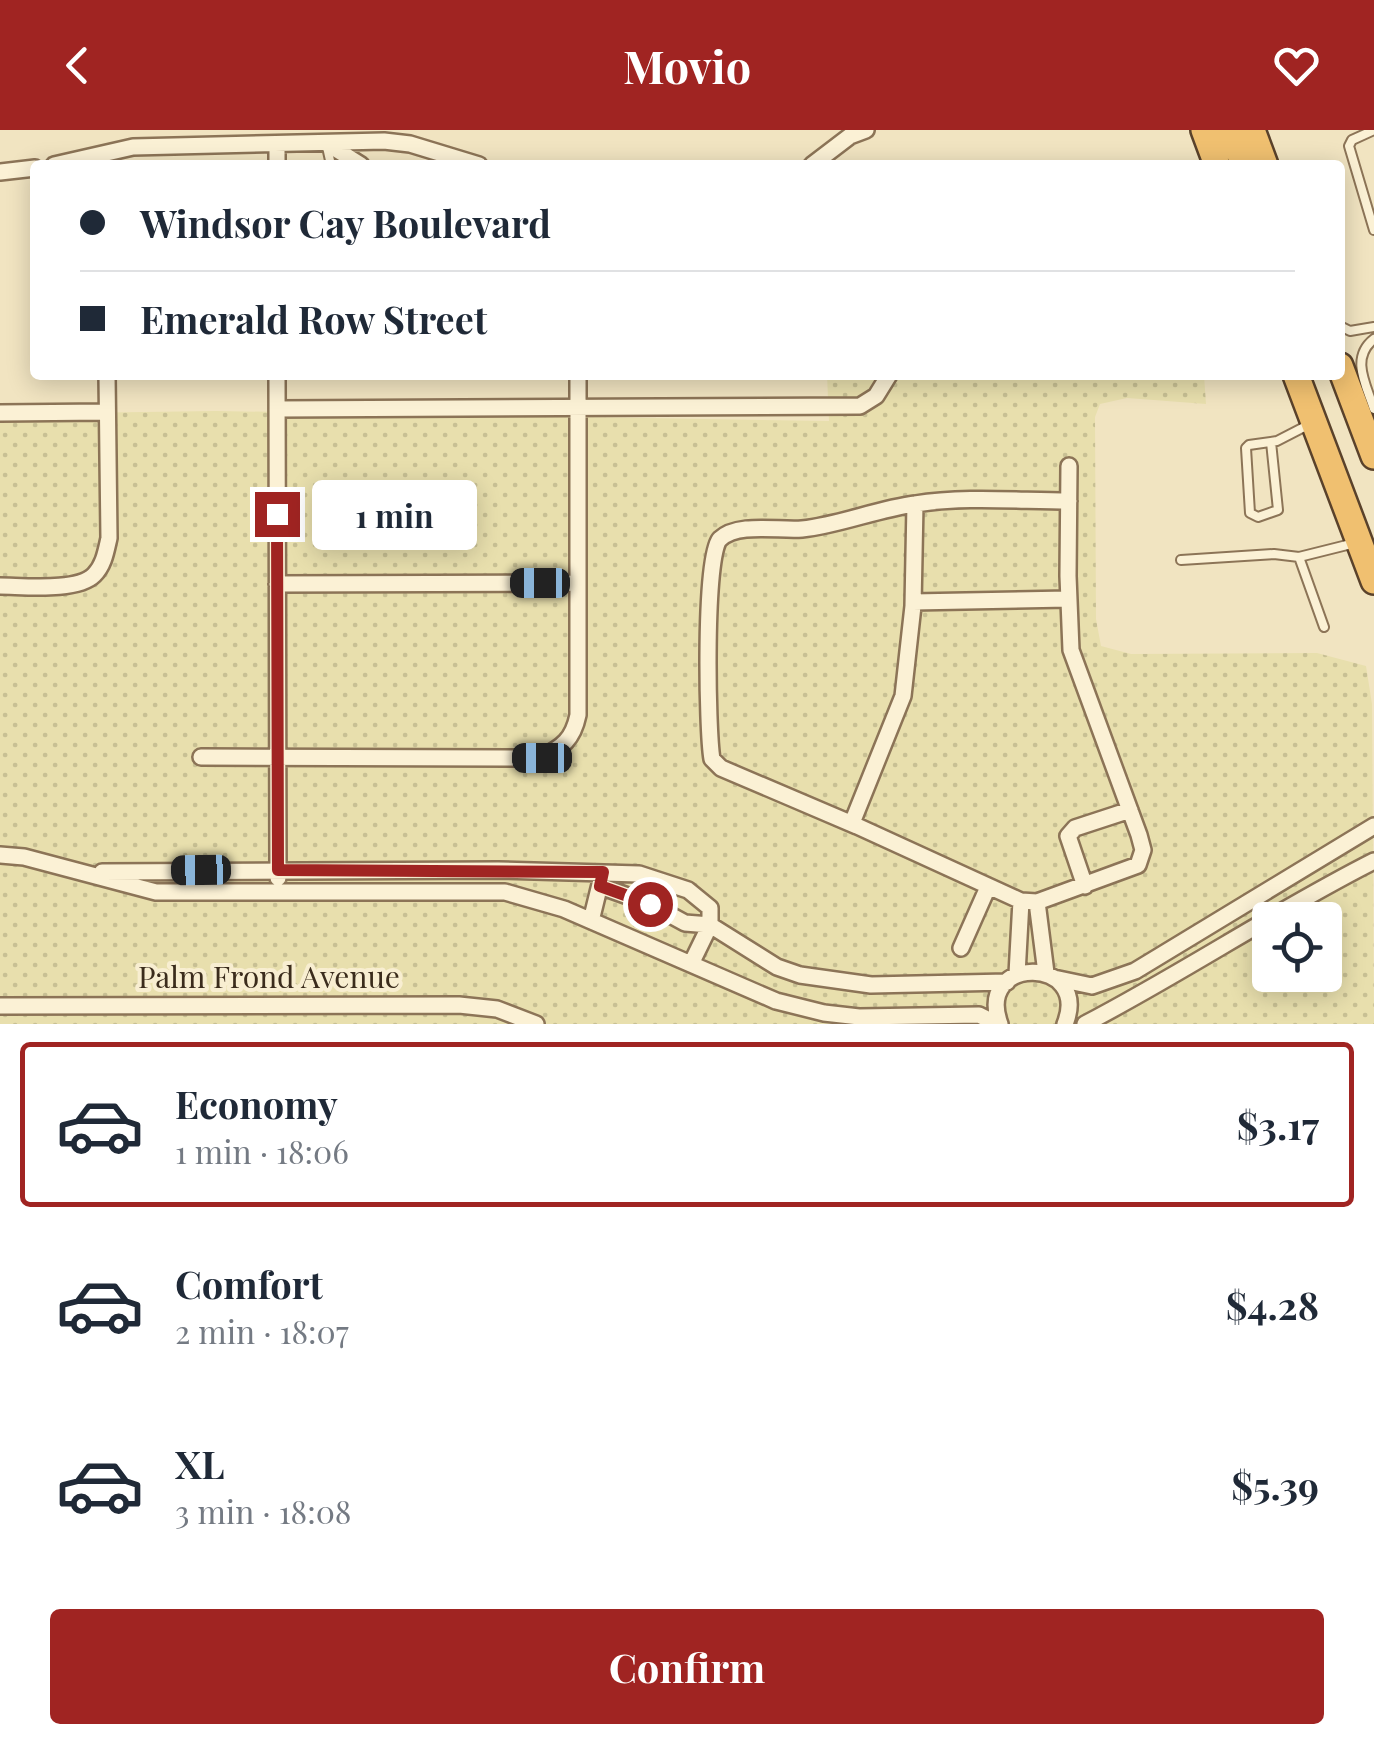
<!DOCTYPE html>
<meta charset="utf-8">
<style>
:root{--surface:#fff;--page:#f6f6f7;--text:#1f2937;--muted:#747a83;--line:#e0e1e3;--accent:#a02422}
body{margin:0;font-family:"Playfair Display",serif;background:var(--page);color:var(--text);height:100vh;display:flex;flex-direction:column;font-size:38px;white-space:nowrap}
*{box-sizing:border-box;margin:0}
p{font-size:32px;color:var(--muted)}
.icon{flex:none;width:55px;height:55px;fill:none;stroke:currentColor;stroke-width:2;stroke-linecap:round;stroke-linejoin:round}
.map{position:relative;height:894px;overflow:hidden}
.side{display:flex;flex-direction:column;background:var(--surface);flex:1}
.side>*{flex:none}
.guide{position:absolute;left:30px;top:30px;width:1315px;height:220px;border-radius:10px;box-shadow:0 5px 25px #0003;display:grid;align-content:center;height:220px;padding:0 50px;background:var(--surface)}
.buttons{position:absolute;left:1252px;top:772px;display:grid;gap:20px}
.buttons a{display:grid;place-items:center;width:90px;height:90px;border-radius:10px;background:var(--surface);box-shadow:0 5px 25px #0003;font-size:50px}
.end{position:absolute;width:45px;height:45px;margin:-22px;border:12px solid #a02422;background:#fff;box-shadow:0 0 0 5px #fff}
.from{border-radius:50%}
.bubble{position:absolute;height:70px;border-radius:10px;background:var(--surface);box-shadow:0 5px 25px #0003;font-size:32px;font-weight:700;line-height:70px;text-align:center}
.car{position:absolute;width:30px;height:60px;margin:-30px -15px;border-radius:12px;box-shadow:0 0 8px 2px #0007;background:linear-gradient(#222 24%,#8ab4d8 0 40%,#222 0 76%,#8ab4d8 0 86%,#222 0)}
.guide b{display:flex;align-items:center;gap:35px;height:95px;font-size:38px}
.guide b+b{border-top:2px solid var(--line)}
.guide i{width:25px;height:25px;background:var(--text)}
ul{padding:18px 0 0;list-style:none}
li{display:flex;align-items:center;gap:30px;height:165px;margin:0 20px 15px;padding:0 30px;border:5px solid transparent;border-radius:10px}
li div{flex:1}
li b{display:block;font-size:38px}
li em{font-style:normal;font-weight:700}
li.current{border-color:var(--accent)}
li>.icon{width:90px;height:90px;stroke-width:1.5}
.action{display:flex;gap:20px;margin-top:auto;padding:20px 50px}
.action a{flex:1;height:115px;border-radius:10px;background:var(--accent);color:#fff;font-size:40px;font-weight:700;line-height:115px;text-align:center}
header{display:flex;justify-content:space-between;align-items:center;height:130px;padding:0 50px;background:var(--accent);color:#fff;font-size:45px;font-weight:700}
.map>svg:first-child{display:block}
.farmland{fill:url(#farmland-dots);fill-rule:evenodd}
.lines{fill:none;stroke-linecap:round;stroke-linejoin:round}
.service-casing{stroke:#8c7457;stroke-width:12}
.minor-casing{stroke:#8c7457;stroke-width:20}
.trunk-casing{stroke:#5a422b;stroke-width:30}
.service{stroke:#fbf1d5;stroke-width:8}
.minor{stroke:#fbf1d5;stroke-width:15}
.trunk{stroke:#f0c070;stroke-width:25}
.route{stroke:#a02422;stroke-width:12}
.labels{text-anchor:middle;stroke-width:8;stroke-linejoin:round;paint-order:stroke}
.street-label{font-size:30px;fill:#3b2c1c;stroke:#f8eed1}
</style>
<header><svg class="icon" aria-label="back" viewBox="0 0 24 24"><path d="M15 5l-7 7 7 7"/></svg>Movio<svg class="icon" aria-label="heart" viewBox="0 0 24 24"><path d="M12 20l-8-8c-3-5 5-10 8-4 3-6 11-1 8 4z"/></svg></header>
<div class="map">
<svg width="1374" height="894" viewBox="0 0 1374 894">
<defs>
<pattern id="farmland-dots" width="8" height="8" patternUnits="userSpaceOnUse" patternTransform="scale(2.5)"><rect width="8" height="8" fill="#e8dfad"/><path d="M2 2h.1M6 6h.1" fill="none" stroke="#c8c094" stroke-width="1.8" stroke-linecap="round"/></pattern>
</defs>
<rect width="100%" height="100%" fill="#f1e4c1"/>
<path class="farmland" d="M827 245H1204L1206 274 1127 268 1100 274 1095 287 1096 489 1101 516 1131 524 1317 523 1366 536 1372 574 1374 894H0V284L216 281 829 291ZM1270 790H1325V845H1270Z"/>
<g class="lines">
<defs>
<path id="service" d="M1374 0 1352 10 1349 16 1374 100
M327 17 331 35
M1340 196 1350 201 1374 197
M1374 209C1350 228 1366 254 1374 279
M1271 312 1278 380 1258 387 1250 383 1246 318 1249 315 1277 311 1310 294
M1299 427 1324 497
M1181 430 1274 424 1299 427 1355 413"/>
<path id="minor" d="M326 13 361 35
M277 14V35
M54 35 133 17 384 11 410 14 479 35
M812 35 850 6 866 0
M0 42 35 38
M277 245 278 748
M277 279 860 276 876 266 889 245
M0 283 106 282
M1069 371C1019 371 965 366 915 374 877 379 840 395 802 399 779 401 738 392 720 409 704 423 707 601 712 629L721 638 857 696 1021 771 1037 772 1138 735 1143 720 1139 705 1071 520 1068 446 1069 336
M277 454 578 453
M0 456C23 456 77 462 94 445 104 435 106 421 109 408L107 245
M913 472 1068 469
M201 627 541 628C563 617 573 609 578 585V245
M852 693 903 566 913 476 915 374
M0 725 24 727 156 762H505L564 779 776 871 824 883 859 887 979 885 997 894
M102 742 498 740 639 744 688 760 710 778V795L691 834
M600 756 650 774 685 793 710 795 777 837 800 845 871 855 1007 852
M1085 756 1068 706 1075 698 1130 680
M1037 772 1046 843
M591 791 602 746
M961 818 988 757
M1017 844 1021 771
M1054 848 1092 856 1135 841 1374 696
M0 876 459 875 497 879 536 894
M1000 894C974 824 1092 826 1065 894
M1085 894C1183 843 1275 781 1374 731"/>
<path id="trunk" d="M1204 0 1217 35
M1220 0 1229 7 1247 35
M1252 0 1265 35
M1340 236 1374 326
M1296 245 1374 451"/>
</defs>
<use href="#service" class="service-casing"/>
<use href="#minor" class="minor-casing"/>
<use href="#trunk" class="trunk-casing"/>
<use href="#service" class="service"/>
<use href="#minor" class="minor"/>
<use href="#trunk" class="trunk"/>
</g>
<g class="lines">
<path class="route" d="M277 384 278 740 603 742 600 756 650 774"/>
</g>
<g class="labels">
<g class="street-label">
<text x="269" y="858">Palm Frond Avenue</text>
</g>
</g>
</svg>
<div class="buttons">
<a><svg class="icon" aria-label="locate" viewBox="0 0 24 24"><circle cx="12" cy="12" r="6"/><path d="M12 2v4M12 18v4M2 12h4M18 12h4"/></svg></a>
</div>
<i class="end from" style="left:650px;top:774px"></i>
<i class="end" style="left:277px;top:384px"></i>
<div class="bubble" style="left:312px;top:350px;width:165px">1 min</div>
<i class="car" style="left:540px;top:453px;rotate:270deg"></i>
<i class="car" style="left:542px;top:628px;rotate:270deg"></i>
<i class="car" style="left:201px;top:740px;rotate:269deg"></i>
<div class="guide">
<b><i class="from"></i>Windsor Cay Boulevard</b>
<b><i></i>Emerald Row Street</b>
</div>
</div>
<section class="side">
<ul>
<li class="current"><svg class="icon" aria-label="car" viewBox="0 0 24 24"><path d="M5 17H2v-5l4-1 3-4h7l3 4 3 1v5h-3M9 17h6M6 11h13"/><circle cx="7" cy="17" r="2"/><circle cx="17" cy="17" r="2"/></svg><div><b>Economy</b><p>1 min · 18:06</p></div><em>$3.17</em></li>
<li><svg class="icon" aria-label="car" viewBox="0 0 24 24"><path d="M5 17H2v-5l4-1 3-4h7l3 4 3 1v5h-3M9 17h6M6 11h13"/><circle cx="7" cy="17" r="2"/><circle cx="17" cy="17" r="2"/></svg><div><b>Comfort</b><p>2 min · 18:07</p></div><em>$4.28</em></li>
<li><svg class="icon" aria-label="car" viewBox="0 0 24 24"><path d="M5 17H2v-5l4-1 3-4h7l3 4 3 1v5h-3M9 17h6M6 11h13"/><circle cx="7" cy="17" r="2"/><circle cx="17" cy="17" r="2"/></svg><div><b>XL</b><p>3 min · 18:08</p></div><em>$5.39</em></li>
</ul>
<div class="action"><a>Confirm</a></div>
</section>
